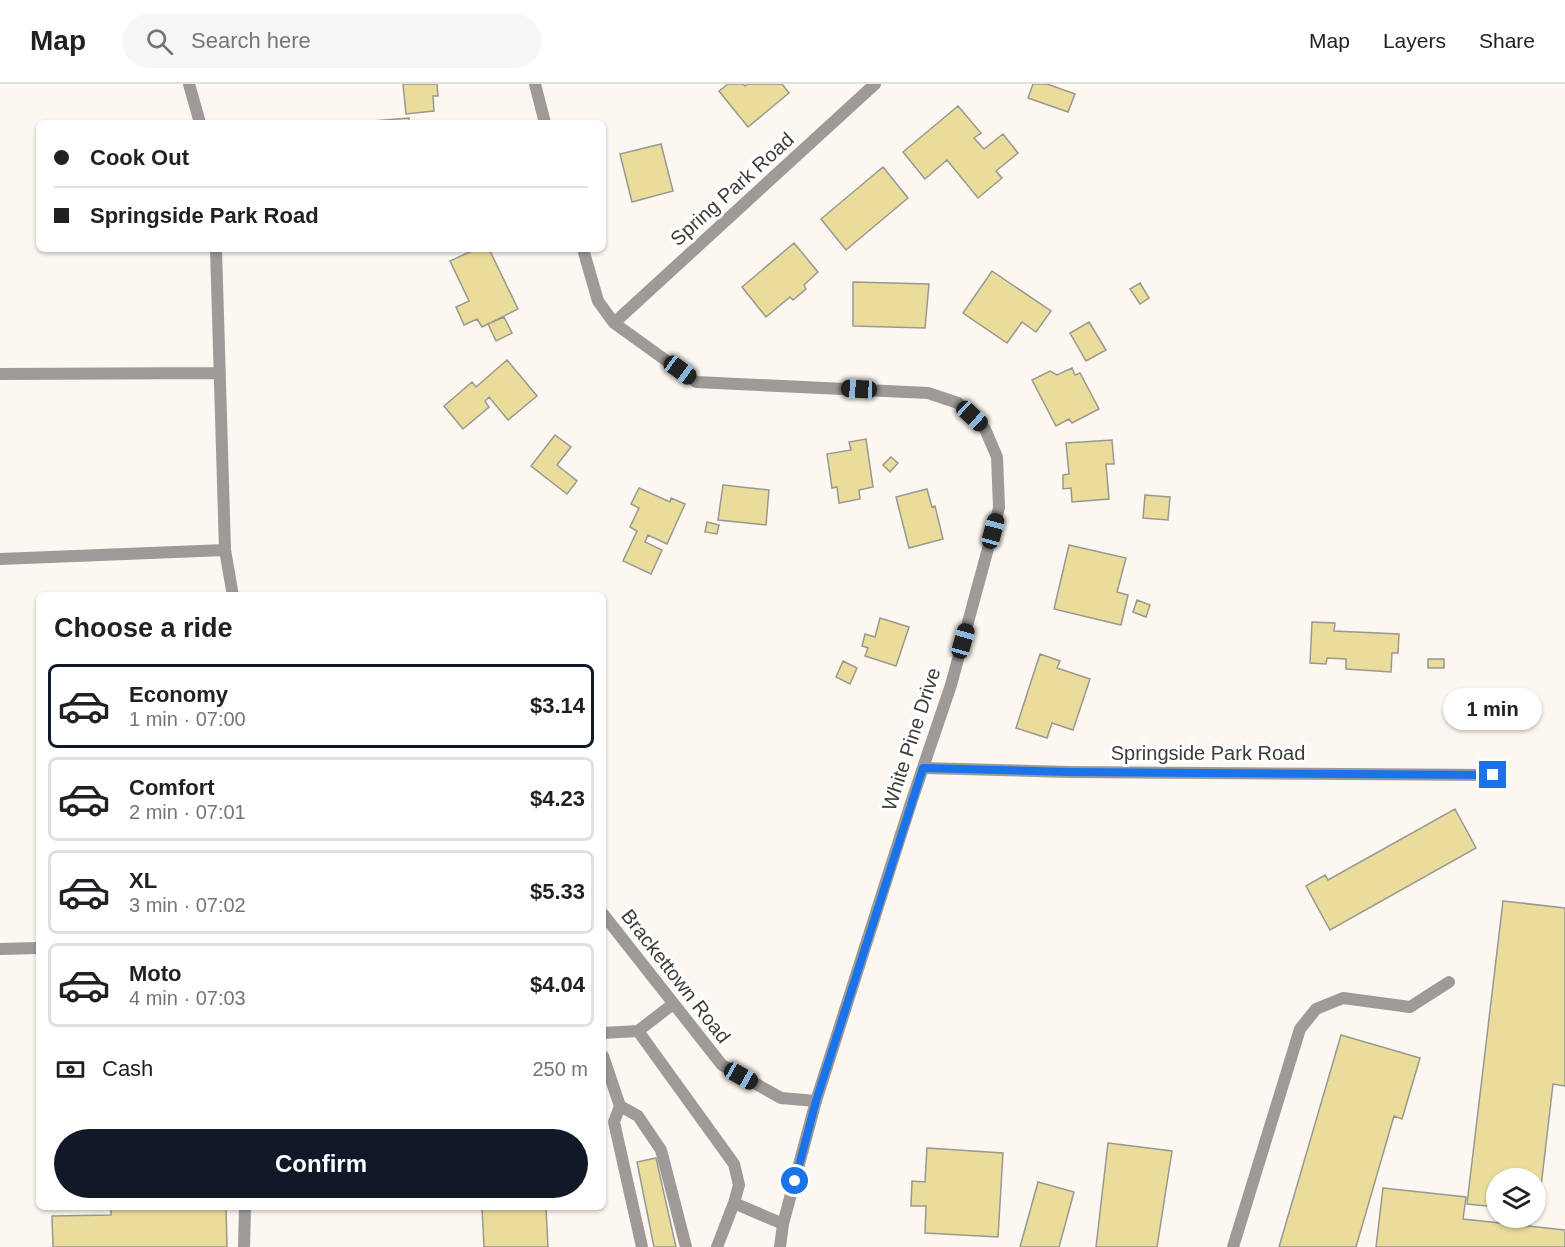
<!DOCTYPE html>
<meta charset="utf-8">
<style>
:root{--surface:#fff;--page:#f6f6f6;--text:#202124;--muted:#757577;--line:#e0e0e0;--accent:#111827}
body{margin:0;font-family:Helvetica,sans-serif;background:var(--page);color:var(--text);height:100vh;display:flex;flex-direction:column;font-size:22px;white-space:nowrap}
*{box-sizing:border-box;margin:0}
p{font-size:20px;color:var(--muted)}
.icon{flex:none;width:33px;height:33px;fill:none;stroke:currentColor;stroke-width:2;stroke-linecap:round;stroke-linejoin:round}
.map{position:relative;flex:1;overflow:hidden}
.side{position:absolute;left:36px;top:508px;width:570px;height:618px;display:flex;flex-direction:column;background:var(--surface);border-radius:9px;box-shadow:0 2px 4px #0004}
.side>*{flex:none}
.top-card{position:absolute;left:36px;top:36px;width:570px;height:132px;border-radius:9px;box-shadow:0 2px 4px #0004;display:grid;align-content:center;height:132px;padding:0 18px;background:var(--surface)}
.controls{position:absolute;left:1486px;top:1084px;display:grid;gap:12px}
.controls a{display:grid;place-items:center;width:60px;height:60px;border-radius:50%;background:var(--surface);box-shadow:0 2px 4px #0004;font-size:30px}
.end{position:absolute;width:27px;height:27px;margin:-14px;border:8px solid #1a73e8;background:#fff;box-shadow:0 0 0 3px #fff}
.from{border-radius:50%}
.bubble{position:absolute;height:42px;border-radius:21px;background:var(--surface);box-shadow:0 2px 4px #0004;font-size:20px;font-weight:800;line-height:42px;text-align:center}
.car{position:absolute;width:18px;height:36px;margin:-18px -9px;border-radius:8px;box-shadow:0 0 4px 2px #0007;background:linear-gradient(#222 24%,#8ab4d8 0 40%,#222 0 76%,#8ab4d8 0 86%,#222 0)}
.top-card b{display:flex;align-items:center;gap:21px;height:57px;font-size:22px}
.top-card b+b{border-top:2px solid var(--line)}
.top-card i{width:15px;height:15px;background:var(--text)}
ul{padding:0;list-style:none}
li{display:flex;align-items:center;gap:18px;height:84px;margin:0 12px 9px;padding:0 6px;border:3px solid var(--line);border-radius:9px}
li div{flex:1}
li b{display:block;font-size:22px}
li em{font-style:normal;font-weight:800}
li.current{border-color:var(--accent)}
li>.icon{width:54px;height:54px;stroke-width:1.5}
h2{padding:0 18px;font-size:27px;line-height:72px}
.pay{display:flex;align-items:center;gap:15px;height:66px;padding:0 18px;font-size:22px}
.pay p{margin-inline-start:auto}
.cta{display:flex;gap:12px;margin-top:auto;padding:12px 18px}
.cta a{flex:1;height:69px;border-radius:36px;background:var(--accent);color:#fff;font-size:24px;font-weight:800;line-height:69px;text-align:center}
header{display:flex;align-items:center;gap:36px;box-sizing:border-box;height:84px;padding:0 30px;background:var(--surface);border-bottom:2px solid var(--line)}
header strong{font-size:28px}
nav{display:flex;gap:33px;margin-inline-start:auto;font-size:21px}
.search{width:420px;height:54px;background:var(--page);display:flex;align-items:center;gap:15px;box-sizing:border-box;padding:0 21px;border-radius:33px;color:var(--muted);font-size:22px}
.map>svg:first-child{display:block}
.building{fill:#eadd9b;stroke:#999891;stroke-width:1.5}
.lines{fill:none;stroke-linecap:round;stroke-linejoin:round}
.lane{stroke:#9d9a98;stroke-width:12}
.street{stroke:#9d9a98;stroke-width:12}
.route{stroke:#1a73e8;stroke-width:8}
.labels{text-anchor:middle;stroke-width:6;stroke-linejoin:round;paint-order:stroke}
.street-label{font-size:20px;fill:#3e3c39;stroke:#fff}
</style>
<header>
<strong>Map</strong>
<div class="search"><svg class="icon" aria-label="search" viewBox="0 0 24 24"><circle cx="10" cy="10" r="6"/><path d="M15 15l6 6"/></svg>Search here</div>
<nav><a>Map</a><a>Layers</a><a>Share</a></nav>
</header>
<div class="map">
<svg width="1565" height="1163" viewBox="0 0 1565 1163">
<rect width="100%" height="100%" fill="#fcf7f1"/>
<path class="building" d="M403 0H437L438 12H433L434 27 406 30Z
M728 0H743L745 2 748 0H782L789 9 748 43 719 7Z
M1033 0H1047L1075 10 1068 28 1028 14Z
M958 22 981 49 974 54 984 65 1003 50 1018 69 996 87 1002 94 978 114 947 76 925 95 903 68Z
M409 34V39H373V37Z
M661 60 673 107 632 118 620 70Z
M883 83 908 114 846 166 821 135Z
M794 159 818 188 804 201 806 205 793 216 790 213 766 233 742 203Z
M476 165H489L518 225 482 243 477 235 464 241 456 223 469 217 450 177Z
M992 187 1051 227 1036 248 1022 238 1007 259 963 229Z
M853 198 929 200 925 244 853 242Z
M1140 199 1149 214 1140 220 1130 205Z
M504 233 512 249 496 257 488 240Z
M1089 238 1106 266 1086 277 1070 249Z
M507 276 537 312 508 336 489 313 485 317 489 323 463 345 444 322 472 298 476 303Z
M1072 284 1075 291 1080 289 1099 325 1072 339 1069 335 1056 342 1032 296 1050 287 1057 291Z
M555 351 571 363 557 381 577 397 567 410 531 382Z
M866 355 873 403 859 406 860 415 839 419 837 403 832 404 827 370 851 366 849 358Z
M1112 356 1114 380H1106L1109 415 1072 418 1071 404 1063 405V391L1069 390 1066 359Z
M891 373 898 379 890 388 883 381Z
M723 401 769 406 766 441 718 436Z
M639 404 670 418 671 414 685 420 667 460 648 451 645 458 662 466 651 490 623 477 637 447 630 443 639 424 631 420Z
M927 405 932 423 935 422 943 455 909 464 896 413Z
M1145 411 1170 413 1168 436 1143 434Z
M707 438 719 441 717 450 705 448Z
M1069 461 1126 474 1117 508 1128 511 1121 541 1054 525Z
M1137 516 1150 521 1146 533 1133 528Z
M880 534 909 543 896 582 865 572 868 564 862 562 865 550 875 553Z
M1312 538 1335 539 1334 547 1399 550 1398 569H1392L1391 588 1346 585V575L1327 574 1326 580 1310 579Z
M1040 570 1060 577 1057 584 1090 595 1073 646 1052 639 1047 654 1016 644Z
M1428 575H1444V584H1428Z
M843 577 857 584 850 600 836 593Z
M1455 725 1476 764 1330 846 1306 802 1325 791 1328 796Z
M1503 817 1565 824V1002L1553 1000 1538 1128H1536V1095H1497V1123L1467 1120Z
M1341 951 1420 974 1402 1035 1394 1032 1356 1163H1279Z
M1108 1059 1172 1067 1157 1163H1096Z
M927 1064 1003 1069 998 1153 925 1149 926 1122H911L912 1097 925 1098Z
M656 1074 676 1163H654L637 1078Z
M1038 1098 1074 1108 1059 1163H1020Z
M1383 1104 1466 1113 1463 1135 1565 1146V1163H1376Z
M111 1124H226L227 1163H53L52 1132 111 1131Z
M482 1124H546L548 1163H484Z"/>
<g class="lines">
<path class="lane" d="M189 0 200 39
M216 165 225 466 233 512
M0 290 219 289
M0 475 225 466
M603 830 722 981 781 1014 816 1017
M0 865 39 864
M673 920 638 947 734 1080 739 1101 734 1119 783 1140
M603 949 638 947
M603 972 620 1022 614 1038 642 1163
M620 1022 638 1032 661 1066 686 1163
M244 1163 245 1124
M717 1163 734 1119
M1233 1163 1300 945 1316 925 1343 914 1410 923 1449 898"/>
<path class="street" d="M535 0 545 39
M583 165 598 217 614 239 696 298 928 309 958 319 985 345 997 373 999 424 951 601 911 719 816 1017 783 1140 780 1163
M614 239 875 0
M923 684 1069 688 1493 691"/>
</g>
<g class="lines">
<path class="route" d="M795 1097 816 1017 923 684 1069 688 1493 691"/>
</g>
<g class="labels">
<g class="street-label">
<text transform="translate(732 105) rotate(-42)" y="7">Spring Park Road</text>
<text transform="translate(911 655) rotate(-72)" y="7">White Pine Drive</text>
<text x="1208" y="676">Springside Park Road</text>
<text transform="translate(676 892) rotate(52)" y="7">Brackettown Road</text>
</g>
</g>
</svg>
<div class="controls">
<a><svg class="icon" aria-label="layers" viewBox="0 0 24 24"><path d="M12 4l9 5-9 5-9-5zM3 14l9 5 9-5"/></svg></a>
</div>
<i class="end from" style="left:795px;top:1097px"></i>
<i class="end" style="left:1493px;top:691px"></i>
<div class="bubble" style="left:1443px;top:604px;width:99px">1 min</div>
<i class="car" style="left:680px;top:286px;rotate:126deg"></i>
<i class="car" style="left:859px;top:305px;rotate:273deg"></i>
<i class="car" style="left:972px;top:332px;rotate:133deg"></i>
<i class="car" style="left:993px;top:447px;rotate:15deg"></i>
<i class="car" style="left:963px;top:557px;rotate:16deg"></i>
<i class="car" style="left:741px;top:992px;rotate:119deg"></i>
<div class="top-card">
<b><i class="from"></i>Cook Out</b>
<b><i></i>Springside Park Road</b>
</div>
<section class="side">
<h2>Choose a ride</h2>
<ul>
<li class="current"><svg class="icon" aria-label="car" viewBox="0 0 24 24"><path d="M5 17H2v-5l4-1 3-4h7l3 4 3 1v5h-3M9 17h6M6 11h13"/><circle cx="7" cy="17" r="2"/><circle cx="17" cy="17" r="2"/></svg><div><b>Economy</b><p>1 min · 07:00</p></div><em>$3.14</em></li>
<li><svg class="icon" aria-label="car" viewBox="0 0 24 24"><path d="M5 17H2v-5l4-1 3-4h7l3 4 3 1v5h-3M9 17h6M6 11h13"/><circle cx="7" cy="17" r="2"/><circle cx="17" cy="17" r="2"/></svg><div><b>Comfort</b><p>2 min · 07:01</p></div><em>$4.23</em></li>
<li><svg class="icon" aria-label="car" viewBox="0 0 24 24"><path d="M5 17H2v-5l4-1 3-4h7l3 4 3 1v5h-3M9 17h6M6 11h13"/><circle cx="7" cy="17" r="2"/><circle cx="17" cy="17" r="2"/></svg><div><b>XL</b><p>3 min · 07:02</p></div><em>$5.33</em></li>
<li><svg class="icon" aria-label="car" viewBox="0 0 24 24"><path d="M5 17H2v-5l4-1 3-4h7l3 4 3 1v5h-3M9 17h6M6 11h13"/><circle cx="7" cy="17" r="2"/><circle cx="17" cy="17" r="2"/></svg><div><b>Moto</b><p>4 min · 07:03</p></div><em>$4.04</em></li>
</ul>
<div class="pay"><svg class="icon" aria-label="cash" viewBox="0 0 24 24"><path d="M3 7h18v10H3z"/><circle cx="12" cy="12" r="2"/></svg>Cash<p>250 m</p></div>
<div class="cta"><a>Confirm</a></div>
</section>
</div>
